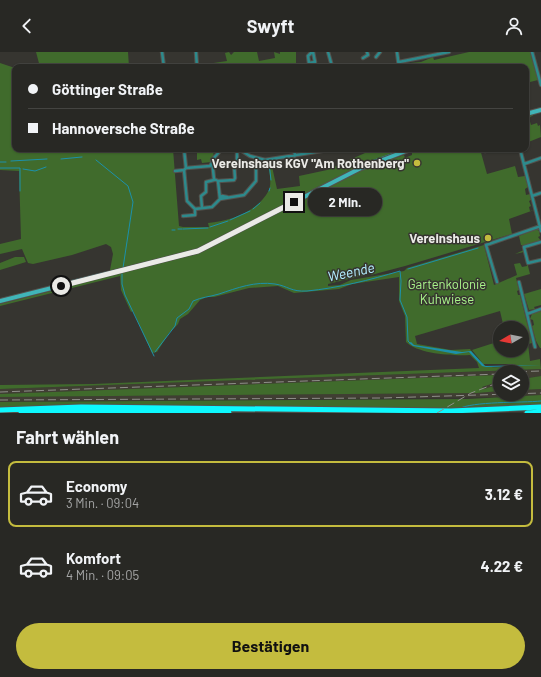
<!DOCTYPE html>
<html lang="de">
<meta charset="utf-8">
<style>
:root{--surface:#282824;--page:#30302c;--text:#f1f3f6;--muted:#a5a6a6;--line:#444441;--accent:#c4bc3e}
body{margin:0;font-family:Barlow,sans-serif;background:var(--page);color:var(--text);height:100vh;display:flex;flex-direction:column;font-size:15px;white-space:nowrap}
*{box-sizing:border-box;margin:0}
p{font-size:13px;color:var(--muted)}
.icon{flex:none;width:22px;height:22px;fill:none;stroke:currentColor;stroke-width:2;stroke-linecap:round;stroke-linejoin:round}
.map{position:relative;height:361px;overflow:hidden}
.side{display:flex;flex-direction:column;background:var(--surface);flex:1}
.side>*{flex:none}
.top-card{position:absolute;left:12px;top:12px;width:517px;height:88px;border-radius:8px;box-shadow:0 1px 3px #0004,0 0 0 1px var(--line);display:grid;align-content:center;height:88px;padding:0 16px;background:var(--surface)}
.needle{width:26px;rotate:261deg}
.tools{position:absolute;left:493px;top:269px;display:grid;gap:8px}
.tools a{display:grid;place-items:center;width:36px;height:36px;border-radius:50%;background:var(--surface);box-shadow:0 1px 3px #0004,0 0 0 1px var(--line);font-size:20px}
.end{position:absolute;width:18px;height:18px;margin:-9px;border:5px solid #eaeae6;background:#111;box-shadow:0 0 0 2px #111}
.from{border-radius:50%}
.bubble{position:absolute;height:28px;border-radius:14px;background:var(--surface);box-shadow:0 1px 3px #0004,0 0 0 1px var(--line);font-size:13px;font-weight:700;line-height:28px;text-align:center}
.top-card b{display:flex;align-items:center;gap:14px;height:38px;font-size:15px}
.top-card b+b{border-top:1px solid var(--line)}
.top-card i{width:10px;height:10px;background:var(--text)}
ul{padding:0;list-style:none}
li{display:flex;align-items:center;gap:12px;height:66px;margin:0 8px 6px;padding:0 8px;border:2px solid transparent;border-radius:8px}
li div{flex:1}
li b{display:block;font-size:15px}
li em{font-style:normal;font-weight:700}
li.selected{border-color:var(--accent)}
li>.icon{width:36px;height:36px;stroke-width:1.5}
h2{padding:0 16px;font-size:18px;line-height:48px}
.cta{display:flex;gap:8px;margin-top:auto;padding:8px 16px}
.cta a{flex:1;height:46px;border-radius:24px;background:var(--accent);color:#111;font-size:16px;font-weight:700;line-height:46px;text-align:center}
header{display:flex;justify-content:space-between;align-items:center;height:52px;padding:0 16px;background:var(--surface);font-size:18px;font-weight:700}
.map>svg:first-child{display:block}
.built{fill:#403e33}
.green{fill:#406b2c;fill-rule:evenodd}
.water{fill:#1c91ab}
.lines{fill:none;stroke-linecap:round;stroke-linejoin:round}
.stream{stroke:#1c91ab;stroke-width:1}
.street-casing{stroke:#53524d;stroke-width:4.5}
.secondary-casing{stroke:#53524d;stroke-width:6}
.highway-casing{stroke:#53524d;stroke-width:7}
.street{stroke:#2d8a8c;stroke-width:2.5}
.secondary{stroke:#40b5b8;stroke-width:4}
.highway{stroke:#0df9fe;stroke-width:5}
.rail{stroke:#8f8f8a;stroke-width:1;stroke-dasharray:8 4;stroke-linecap:butt}
.route{stroke:#eaeae6;stroke-width:5}
.poi-dot{fill:#c4bc3e;stroke:#363530;stroke-width:1.5}
.labels{text-anchor:middle;stroke-width:3;stroke-linejoin:round;paint-order:stroke}
.poi-label{font-size:13px;font-weight:bold;fill:#eaeae6;stroke:#363530;text-anchor:end}
.park-label{font-size:13px;fill:#a9f58a;stroke:#363530}
.water-label{font-size:14px;font-style:italic;fill:#b3eeff;stroke:#363530}
</style>
<header><svg class="icon" aria-label="back" viewBox="0 0 24 24"><path d="M15 5l-7 7 7 7"/></svg>Swyft<svg class="icon" aria-label="person" viewBox="0 0 24 24"><circle cx="12" cy="8" r="4"/><path d="M4 21q1-7 8-7t8 7"/></svg></header>
<div class="map">
<svg width="541" height="361" viewBox="0 0 541 361">
<rect width="100%" height="100%" fill="#363530"/>
<path class="built" d="M541 317V324L522 327V320H500V332L477 341 500 339V342H522V338L541 337V343L506 345 0 350V345L466 341 486 334V324L0 342V337Z"/>
<path class="green" d="M36 0H128L129 15H40Z
M229 0 231 3 234 0H257L259 9 275 6 274 0 280 2V0H296V15H200V13L227 9 225 1Z
M469 0H530L538 28 526 31V15H421V12L411 13 410 11 421 10 433 5 434 8Z
M0 11 15 16V97H127L128 100 135 97H173L179 174 183 175H209L208 171C230 169 258 160 269 138 272 130 269 119 268 110H271L277 137 300 134 299 124 327 118 374 97H408L369 110 198 197 115 218H110L113 202 111 195 106 192 72 203 33 212 28 211 22 197 0 202V192L21 187 19 119 0 118Z
M535 62 529 66 531 73 537 71 538 74 540 73 541 85 526 91V65Z
M197 97H217L213 102 214 103 211 107V110L202 111 201 107 197 108Z
M423 97H480L487 122 515 114 518 125 525 124 528 135 525 137 526 143 530 142 531 148 529 149 531 154 529 155 530 159 534 158 509 167 512 182 405 214 371 223 370 216H363L365 223 328 232V234L340 233 351 228 404 219 407 216 484 193 494 233 517 223 514 212 520 211 522 215 527 214 524 200 515 202 524 198 530 222 516 226 519 238 517 239 518 243H520L532 291 528 292 530 309 540 307 541 317 0 337V333L93 332 479 316 477 310 470 303C453 304 418 302 406 290L405 264 399 249V225L352 232 339 237 294 241 278 234 249 236 214 245H207L200 248 188 262 180 267 178 272 169 281 157 300 152 301 133 259 131 260 121 238 120 224 0 254V252L197 202 363 117 404 103 405 106 412 103V101ZM500 259 504 276H522V298H500V289L472 298 483 312H513V314C485 315 488 320 470 297L451 298 417 292 415 284Z
M536 177 539 179 540 184 538 185 541 189 524 194 521 193 519 184Z
M15 205H24L26 210 0 218V211Z
M541 237V253L534 255 535 257 529 258 524 242Z
M541 259V296H540L536 289 532 274 534 273 533 268 530 267 532 262Z
M500 323V329L482 335 484 337 500 332V339L477 341 0 345V342Z
M541 324V337L522 338V327Z
M541 343V354L466 357 0 356V350L467 347Z"/>
<path class="water" d="M411 290 414 293 462 300 471 299 485 314 541 313 486 315 482 314 469 300 456 302 413 294 409 291Z"/>
<g class="lines">
<path class="stream" d="M226 12 229 14
M205 15 222 13
M61 107 82 105
M96 108 128 134 133 150 123 216
M11 109 47 107
M0 110H6
M269 111 271 128
M0 116H20V139
M23 117 35 119 46 115
M269 139 270 136
M296 153 297 155
M253 157 260 151
M230 168 250 159
M210 175 228 169
M239 176 366 111 402 98
M178 177H182
M183 177 208 176
M172 178H175
M408 217 478 196
M122 222V232L125 243 154 304
M50 234 106 220
M32 239 49 235
M0 247 28 240
M155 300 175 274 177 266 189 257 193 249C202 245 209 245 219 242 237 236 255 229 275 232 288 234 291 240 307 239 338 236 370 228 400 219L401 229 400 248 407 265 408 289 410 291
M458 357C473 349 521 351 541 349"/>
<defs>
<path id="street" d="M162 0 164 15
M196 0 197 15
M312 0 308 4 309 11 315 10 313 0
M328 0 332 14
M397 0 399 15
M532 0 541 33
M376 5 380 0
M363 6 368 3 367 0
M399 10 449 0
M224 14V15
M394 15 399 13
M184 97 186 116 184 118 187 149 195 157 212 155 220 147 218 129 234 128 235 126 234 112 237 108V100L239 97
M239 97 250 104 265 108 334 97
M294 97 295 104
M520 97 541 179
M485 99 493 97
M524 112 541 106
M186 116 210 114 212 111
M175 119 184 118
M218 129 214 127 212 108 220 99 229 97
M532 144 541 141
M227 145 222 144 220 147 244 143 256 129V106
M202 156 201 144 206 140V130L214 128
M183 164 195 163V157
M541 190 524 195 528 211 541 208
M497 230 486 193 541 174
M519 230 527 262
M535 295 527 262 541 257"/>
<path id="secondary" d="M526 62 541 58
M0 249 198 199 359 117 411 97"/>
<path id="highway" d="M0 358 81 355 451 359 541 355
M21 361 87 359 229 361
M527 361 541 360"/>
</defs>
<use href="#street" class="street-casing"/>
<use href="#secondary" class="secondary-casing"/>
<use href="#highway" class="highway-casing"/>
<use href="#street" class="street"/>
<use href="#secondary" class="secondary"/>
<use href="#highway" class="highway"/>
<path class="rail" d="M507 320 541 319
M0 340 500 322
M0 348 383 346 541 341
M437 361 471 341 500 330"/>
</g>
<g class="lines">
<path class="route" d="M61 234 198 199 294 150"/>
</g>
<g class="poi-dot">
<circle cx="417" cy="111" r="4"/>
<circle cx="488" cy="186" r="4"/>
</g>
<g class="labels">
<g class="poi-label">
<text x="409" y="116">Vereinshaus KGV "Am Rothenberg"</text>
<text x="480" y="191">Vereinshaus</text>
</g>
<g class="park-label">
<text x="447" y="237">Gartenkolonie<tspan x="447" dy="15">Kuhwiese</tspan></text>
</g>
<g class="water-label">
<text transform="translate(351 220) rotate(-12)" y="5">Weende</text>
</g>
</g>
</svg>
<div class="tools">
<a><svg class="needle" viewBox="-14 -14 28 28"><path d="M0-13l5 13h-10z" fill="#e53935"/><path d="M0 13l5-13h-10z" fill="#a5a6a6"/></svg></a>
<a><svg class="icon" aria-label="layers" viewBox="0 0 24 24"><path d="M12 4l9 5-9 5-9-5zM3 14l9 5 9-5"/></svg></a>
</div>
<i class="end from" style="left:61px;top:234px"></i>
<i class="end" style="left:294px;top:150px"></i>
<div class="bubble" style="left:308px;top:136px;width:74px">2 Min.</div>
<div class="top-card">
<b><i class="from"></i>Göttinger Straße</b>
<b><i></i>Hannoversche Straße</b>
</div>
</div>
<section class="side">
<h2>Fahrt wählen</h2>
<ul>
<li class="selected"><svg class="icon" aria-label="car" viewBox="0 0 24 24"><path d="M5 17H2v-5l4-1 3-4h7l3 4 3 1v5h-3M9 17h6M6 11h13"/><circle cx="7" cy="17" r="2"/><circle cx="17" cy="17" r="2"/></svg><div><b>Economy</b><p>3 Min. · 09:04</p></div><em>3.12 €</em></li>
<li><svg class="icon" aria-label="car" viewBox="0 0 24 24"><path d="M5 17H2v-5l4-1 3-4h7l3 4 3 1v5h-3M9 17h6M6 11h13"/><circle cx="7" cy="17" r="2"/><circle cx="17" cy="17" r="2"/></svg><div><b>Komfort</b><p>4 Min. · 09:05</p></div><em>4.22 €</em></li>
</ul>
<div class="cta"><a>Bestätigen</a></div>
</section>
